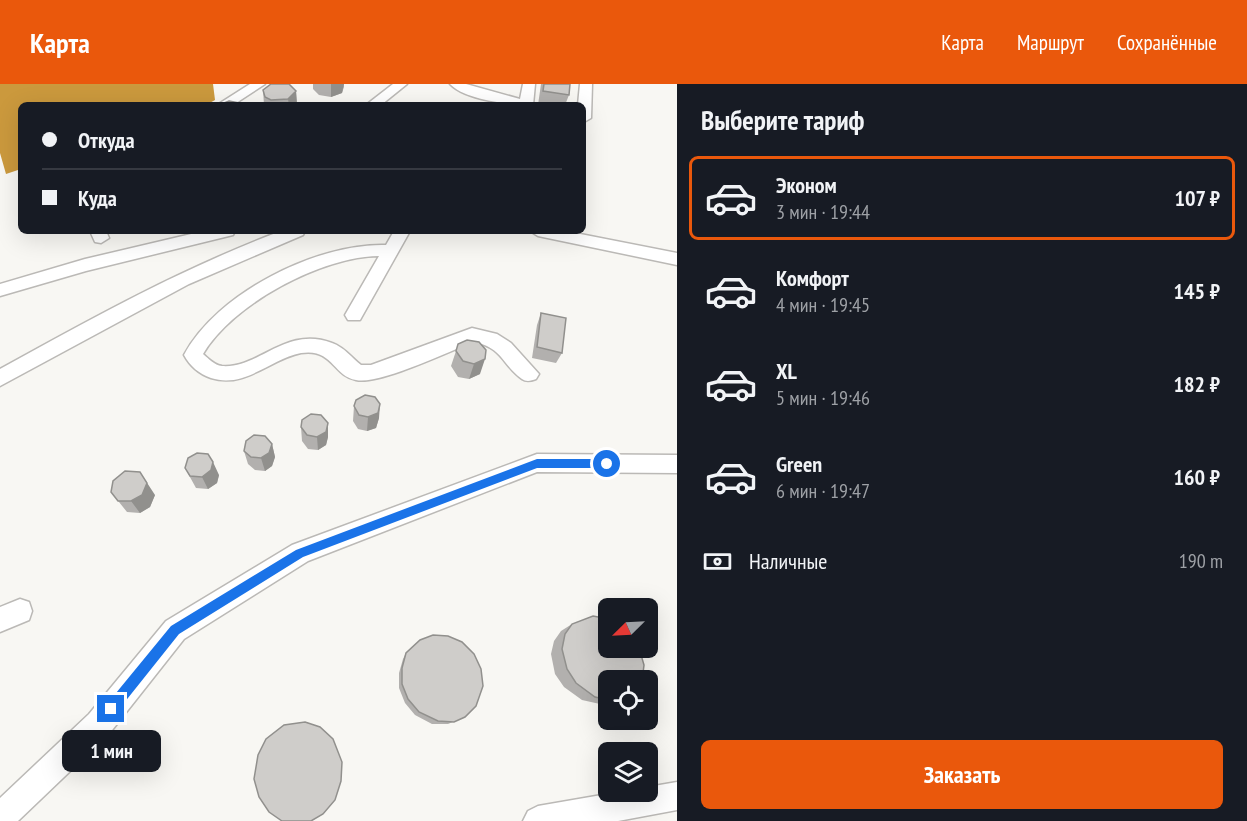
<!DOCTYPE html>
<html lang="ru">
<meta charset="utf-8">
<style>
:root{--surface:#171b24;--page:#242831;--text:#f1f3f6;--muted:#9ea1a6;--line:#363941;--accent:#ea580c}
body{margin:0;font-family:"PT Sans Narrow",sans-serif;background:var(--page);color:var(--text);height:100vh;display:flex;flex-direction:column;font-size:22px;white-space:nowrap}
*{box-sizing:border-box;margin:0}
p{font-size:20px;color:var(--muted)}
.icon{flex:none;width:33px;height:33px;fill:none;stroke:currentColor;stroke-width:2;stroke-linecap:round;stroke-linejoin:round}
.map{position:relative;flex:1;overflow:hidden}
.details{display:flex;flex-direction:column;background:var(--surface);width:570px}
.details>*{flex:none}
.top-card{position:absolute;left:18px;top:18px;width:568px;height:132px;border-radius:9px;box-shadow:0 6px 24px #0002;display:grid;align-content:center;height:132px;padding:0 24px;background:var(--surface)}
.needle{width:39px;rotate:246deg}
.fabs{position:absolute;left:598px;top:514px;display:grid;gap:12px}
.fabs a{display:grid;place-items:center;width:60px;height:60px;border-radius:9px;background:var(--surface);box-shadow:0 6px 24px #0002;font-size:30px}
.end{position:absolute;width:27px;height:27px;margin:-14px;border:8px solid #1a73e8;background:#fff;box-shadow:0 0 0 3px #fff}
.from{border-radius:50%}
.bubble{position:absolute;height:42px;border-radius:9px;background:var(--surface);box-shadow:0 6px 24px #0002;font-size:20px;font-weight:800;line-height:42px;text-align:center}
.top-card b{display:flex;align-items:center;gap:21px;height:57px;font-size:22px}
.top-card b+b{border-top:2px solid var(--line)}
.top-card i{width:15px;height:15px;background:var(--text)}
ul{padding:0;list-style:none}
li{display:flex;align-items:center;gap:18px;height:84px;margin:0 12px 9px;padding:0 12px;border:3px solid transparent;border-radius:9px}
li div{flex:1}
li b{display:block;font-size:22px}
li em{font-style:normal;font-weight:800}
li.current{border-color:var(--accent)}
li>.icon{width:54px;height:54px;stroke-width:1.5}
h2{padding:0 24px;font-size:27px;line-height:72px}
.pay{display:flex;align-items:center;gap:15px;height:66px;padding:0 24px;font-size:22px}
.pay p{margin-inline-start:auto}
.cta{display:flex;gap:12px;margin-top:auto;padding:12px 24px}
.cta a{flex:1;height:69px;border-radius:9px;background:var(--accent);color:#fff;font-size:24px;font-weight:800;line-height:69px;text-align:center}
header{display:flex;align-items:center;gap:36px;box-sizing:border-box;height:84px;padding:0 30px;background:var(--accent);color:#fff}
header strong{font-size:28px}
nav{display:flex;gap:33px;margin-inline-start:auto;font-size:21px}
main{display:flex;flex:1;min-height:0}
.map>svg:first-child{display:block}
.water{fill:#cb993d}
.lines{fill:none;stroke-linecap:round;stroke-linejoin:round}
.minor-casing{stroke:#bbb9b6;stroke-width:3}
.minor{fill:#fff;fill-rule:evenodd}
.wall{fill:#b2b0ae}
.shaded-wall{fill:#91908d}
.building{fill:#cfcdca;stroke:#91908d;stroke-width:1.5}
.route{fill:#1a73e8}
</style>
<header>
<strong>Карта</strong>
<nav><a>Карта</a><a>Маршрут</a><a>Сохранённые</a></nav>
</header>
<main>
<div class="map">
<svg width="677" height="737" viewBox="0 0 677 737">
<rect width="100%" height="100%" fill="#f8f7f3"/>
<path class="water" d="M0 0H213L215 16 206 21H21V85L6 90 0 69Z"/>
<g class="lines">
<defs>
<path id="minor" d="M250 0H265L233 21H217Z
M393 0H407L381 21H366Z
M450 0H466L520 15 523 0H535L533 21C510 21 465 16 450 0Z
M580 0H592L591 34 584 38V21H578Z
M90 147H106L109 154 101 159 95 158Z
M204 147H235L233 151 86 187 0 212V200L85 175Z
M281 147H305L303 151 189 200 0 302V285C92 234 183 184 281 147Z
M394 147H410L360 236H348L345 231 379 172C323 172 232 220 203 270 209 275 214 281 222 282 259 285 286 241 332 259 344 263 352 274 361 281H371L472 244 497 250 511 259 539 290 536 295C531 297 526 298 522 295 502 281 503 263 473 258 448 268 379 301 356 296 333 292 333 264 301 269 270 275 245 305 211 294 199 290 190 282 184 271 217 209 317 159 386 161Z
M530 147H565L677 169V181L538 152Z
M537 370 677 371V389L537 388 308 477 184 555 109 650 18 737H0V714L89 630 166 537 292 461Z
M20 515 29 518 32 527 29 536 0 548V523Z
M677 698V726L618 737H523L528 727 538 722 619 708H648V703Z"/>
</defs>
<use href="#minor" class="minor-casing"/>
<use href="#minor" class="minor"/>
</g>
<path class="wall" d="M313 0H344V3L342 9 331 13 319 11 313 5Z
M541 0H570L569 11 565 21H538Z
M263 6 296 7 297 21H264Z
M541 229 562 269 556 279 532 274 537 241Z
M467 256 480 290 469 295 458 293 451 282 456 267Z
M354 322 379 334 376 344 367 347 358 345 353 337Z
M328 339V353L326 361 318 366 308 365 302 357 301 343Z
M272 360 275 373 272 382 265 387 255 386 248 380 244 367Z
M185 384 219 391 217 399 208 405 196 404Z
M111 408 155 411 150 423 140 429 127 428Z
M572 540 609 597V618L600 620 582 616 564 603 555 590 551 570 554 557 561 547Z
M406 569 465 633 448 640H432L415 631 405 619 399 604V589L403 575Z"/>
<path class="shaded-wall" d="M331 0H344L342 9 331 13Z
M296 7 297 21H289L288 15Z
M485 275 480 290 469 295 474 280Z
M380 320 379 334 376 344 367 347 368 333Z
M328 339V353L326 361 318 366 317 353Z
M272 360 275 373 272 382 265 387 261 374Z
M213 378 219 391 217 399 208 405 202 393Z
M140 388 155 411 150 423 140 429 131 417Z"/>
<path class="building" d="M271 0H289L296 7 288 15 271 16 265 13 263 6Z
M544 0H570L569 11 543 7Z
M229 17 239 19 241 21H219Z
M541 229 566 234 562 269 537 263Z
M467 256 479 258 486 266 485 275 474 280 463 277 456 267 458 260Z
M365 311 375 313 380 320 378 329 368 333 359 331 354 322 356 316Z
M311 330 321 331 328 339 326 348 317 353 307 351 301 343 302 336Z
M254 351 265 352 272 360 269 369 261 374 251 373 244 367 246 357Z
M197 369 208 370 213 378 211 386 202 393 190 392 185 384 188 374Z
M125 387 140 388 147 399 142 411 131 417H118L111 408 113 397Z
M593 532 609 535V564H639L644 581 642 597H609V616L595 613 576 599 567 585 562 565 565 550 572 540Z
M433 551 448 552 462 558 474 570 481 585 483 602 476 622 465 633 454 638 438 637 419 628 408 615 402 600V584L406 569 420 556Z
M305 638 320 643 333 655 342 678 341 697 335 716 323 730 311 737H282L269 728 259 713 254 695 258 671 266 655 284 641Z"/>
<path class="route" d="M537 375H607L612 380 607 384H537L303 473 179 550 116 629H107V620L171 542 296 466Z"/>
</svg>
<div class="fabs">
<a><svg class="needle" viewBox="-14 -14 28 28"><path d="M0-13l5 13h-10z" fill="#e53935"/><path d="M0 13l5-13h-10z" fill="#9ea1a6"/></svg></a>
<a><svg class="icon" aria-label="locate" viewBox="0 0 24 24"><circle cx="12" cy="12" r="6"/><path d="M12 2v4M12 18v4M2 12h4M18 12h4"/></svg></a>
<a><svg class="icon" aria-label="layers" viewBox="0 0 24 24"><path d="M12 4l9 5-9 5-9-5zM3 14l9 5 9-5"/></svg></a>
</div>
<i class="end from" style="left:607px;top:380px"></i>
<i class="end" style="left:111px;top:625px"></i>
<div class="bubble" style="left:62px;top:646px;width:99px">1 мин</div>
<div class="top-card">
<b><i class="from"></i>Откуда</b>
<b><i></i>Куда</b>
</div>
</div>
<section class="details">
<h2>Выберите тариф</h2>
<ul>
<li class="current"><svg class="icon" aria-label="car" viewBox="0 0 24 24"><path d="M5 17H2v-5l4-1 3-4h7l3 4 3 1v5h-3M9 17h6M6 11h13"/><circle cx="7" cy="17" r="2"/><circle cx="17" cy="17" r="2"/></svg><div><b>Эконом</b><p>3 мин · 19:44</p></div><em>107 ₽</em></li>
<li><svg class="icon" aria-label="car" viewBox="0 0 24 24"><path d="M5 17H2v-5l4-1 3-4h7l3 4 3 1v5h-3M9 17h6M6 11h13"/><circle cx="7" cy="17" r="2"/><circle cx="17" cy="17" r="2"/></svg><div><b>Комфорт</b><p>4 мин · 19:45</p></div><em>145 ₽</em></li>
<li><svg class="icon" aria-label="car" viewBox="0 0 24 24"><path d="M5 17H2v-5l4-1 3-4h7l3 4 3 1v5h-3M9 17h6M6 11h13"/><circle cx="7" cy="17" r="2"/><circle cx="17" cy="17" r="2"/></svg><div><b>XL</b><p>5 мин · 19:46</p></div><em>182 ₽</em></li>
<li><svg class="icon" aria-label="car" viewBox="0 0 24 24"><path d="M5 17H2v-5l4-1 3-4h7l3 4 3 1v5h-3M9 17h6M6 11h13"/><circle cx="7" cy="17" r="2"/><circle cx="17" cy="17" r="2"/></svg><div><b>Green</b><p>6 мин · 19:47</p></div><em>160 ₽</em></li>
</ul>
<div class="pay"><svg class="icon" aria-label="cash" viewBox="0 0 24 24"><path d="M3 7h18v10H3z"/><circle cx="12" cy="12" r="2"/></svg>Наличные<p>190 m</p></div>
<div class="cta"><a>Заказать</a></div>
</section>
</main>
